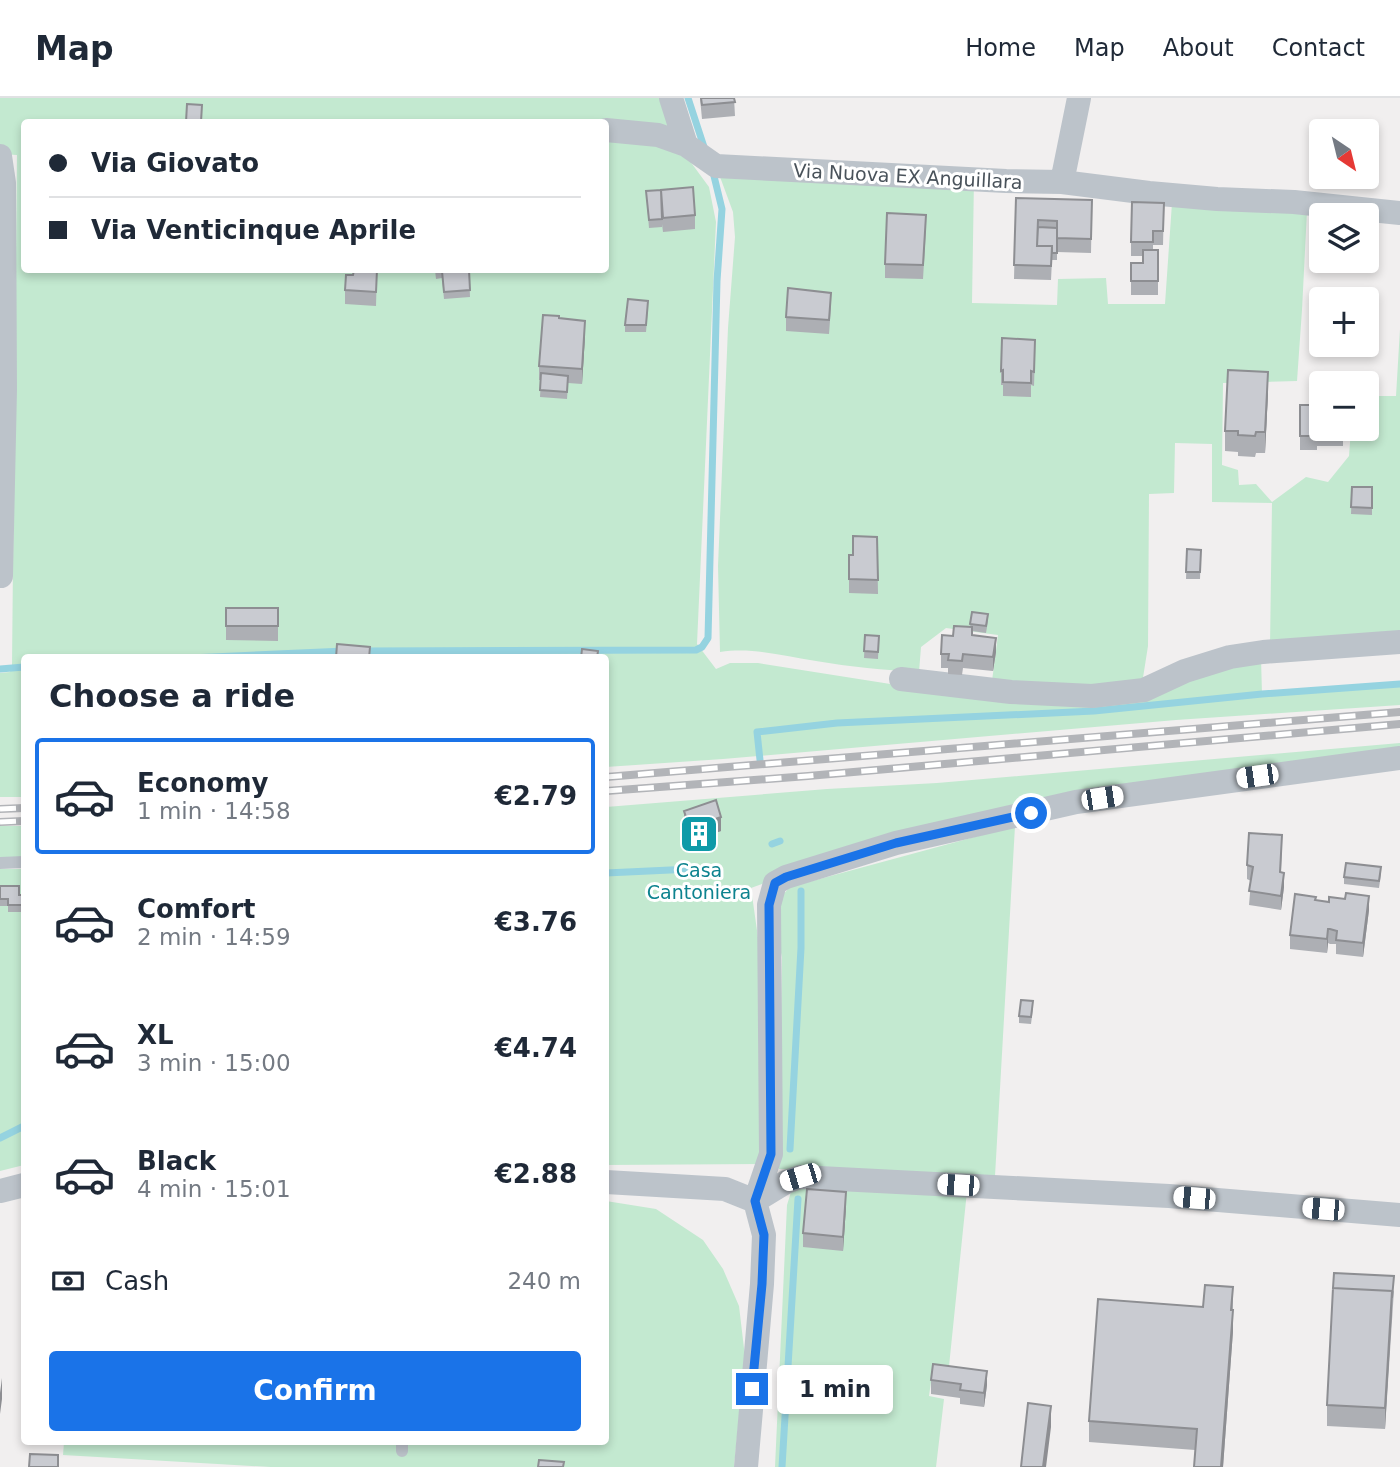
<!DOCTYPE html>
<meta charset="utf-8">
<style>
:root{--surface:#fff;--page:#f6f6f7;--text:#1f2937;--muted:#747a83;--line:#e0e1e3;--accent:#1a73e8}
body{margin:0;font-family:"DejaVu Sans",sans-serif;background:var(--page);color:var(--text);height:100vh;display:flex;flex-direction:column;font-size:26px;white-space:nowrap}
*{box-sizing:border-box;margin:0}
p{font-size:23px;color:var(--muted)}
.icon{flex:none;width:38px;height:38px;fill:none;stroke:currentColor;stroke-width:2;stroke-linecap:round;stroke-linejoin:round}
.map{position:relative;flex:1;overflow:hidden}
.side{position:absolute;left:21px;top:556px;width:588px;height:791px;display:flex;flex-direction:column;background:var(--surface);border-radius:7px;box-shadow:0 4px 10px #0003}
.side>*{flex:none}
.guide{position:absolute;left:21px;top:21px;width:588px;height:154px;border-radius:7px;box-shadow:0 4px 10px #0003;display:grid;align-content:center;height:154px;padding:0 28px;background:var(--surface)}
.needle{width:46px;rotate:145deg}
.tools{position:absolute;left:1309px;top:21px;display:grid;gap:14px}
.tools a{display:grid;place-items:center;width:70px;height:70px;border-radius:7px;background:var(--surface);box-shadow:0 4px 10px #0003;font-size:35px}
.end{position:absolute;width:32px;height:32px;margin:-16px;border:9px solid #1a73e8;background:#fff;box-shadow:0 0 0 4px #fff}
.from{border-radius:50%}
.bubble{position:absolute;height:49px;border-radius:7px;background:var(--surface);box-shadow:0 4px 10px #0003;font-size:23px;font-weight:700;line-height:49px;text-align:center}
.car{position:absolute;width:21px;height:42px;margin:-21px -10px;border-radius:9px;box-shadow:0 0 5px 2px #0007;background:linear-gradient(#fff 24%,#345 0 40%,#fff 0 76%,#345 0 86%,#fff 0)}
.guide b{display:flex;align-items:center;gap:24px;height:66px;font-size:26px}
.guide b+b{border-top:2px solid var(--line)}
.guide i{width:18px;height:18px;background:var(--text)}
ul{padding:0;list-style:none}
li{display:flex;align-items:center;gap:21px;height:116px;margin:0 14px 10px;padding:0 14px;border:4px solid transparent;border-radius:7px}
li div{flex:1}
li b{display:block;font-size:26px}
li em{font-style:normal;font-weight:700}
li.selected{border-color:var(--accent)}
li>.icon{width:63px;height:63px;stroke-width:1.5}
h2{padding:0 28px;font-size:32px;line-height:84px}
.pay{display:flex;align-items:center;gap:18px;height:77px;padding:0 28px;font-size:26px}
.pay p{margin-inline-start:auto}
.button{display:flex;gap:14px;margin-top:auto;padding:14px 28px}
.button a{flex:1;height:80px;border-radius:7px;background:var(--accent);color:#fff;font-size:28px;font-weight:700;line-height:80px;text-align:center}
header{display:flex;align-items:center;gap:42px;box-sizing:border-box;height:98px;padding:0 35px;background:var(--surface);border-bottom:2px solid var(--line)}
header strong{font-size:33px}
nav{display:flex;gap:38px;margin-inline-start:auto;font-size:24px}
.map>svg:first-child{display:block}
.green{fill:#c3e9d0;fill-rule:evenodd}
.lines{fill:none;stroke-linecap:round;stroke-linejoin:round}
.stream{stroke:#95d3e0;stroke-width:7}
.lane{stroke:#bcc3ca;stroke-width:12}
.street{stroke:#bcc3ca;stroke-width:24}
.rail-casing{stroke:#b2b4b8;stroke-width:8}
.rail{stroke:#fff;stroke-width:5;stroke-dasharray:16;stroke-linecap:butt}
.wall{fill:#adafb4}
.shaded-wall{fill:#8d8e92}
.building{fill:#c9cbd1;stroke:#8d8e92;stroke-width:2}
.route{stroke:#1a73e8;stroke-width:9}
.labels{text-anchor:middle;stroke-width:6;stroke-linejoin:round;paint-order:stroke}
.street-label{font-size:19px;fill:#49525a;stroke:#fff}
.culture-label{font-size:19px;fill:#0d838f;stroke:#fff}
</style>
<header>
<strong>Map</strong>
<nav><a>Home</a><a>Map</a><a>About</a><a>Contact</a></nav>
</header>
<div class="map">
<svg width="1400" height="1369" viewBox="0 0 1400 1369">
<rect width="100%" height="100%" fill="#f1efef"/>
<path class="green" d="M0 0H665L687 59 709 89 716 124 697 546 716 571 730 565H758L903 588 1093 605 1261 560 1262 596 1400 586V607L1176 622 723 661 606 669V560H24V699H0V575L10 574 12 568 17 57 0 56ZM24 24H606V172H24Z
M716 68 974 81 972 205 1057 207 1058 181 1106 180 1108 206H1165L1172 105 1307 113 1302 212 1297 283 1223 285 1222 367 1238 372 1239 387 1256 386 1272 404 1306 379 1328 384 1349 358 1351 331H1367V298H1396L1400 231V537L1270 549 1272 405 1212 404V346L1175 345 1174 395 1149 396 1148 548 1142 586 1104 591 992 583 998 537 946 530 921 549 919 574C884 572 850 569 816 563 784 558 753 549 720 554L718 468 728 230 735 139 733 114Z
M1400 645V654L858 750 751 790 762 868 761 1066 606 1067V709L827 691 937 685Z
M0 728H24V759H0Z
M1015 728 995 1078 779 1071 782 859 775 830 777 803 790 789Z
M0 771H24V1067L0 1073Z
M802 1085 967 1093 948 1278 932 1277 929 1298 944 1301 936 1369H775L787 1107 791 1094Z
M606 1103 656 1111 703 1142 723 1171 739 1208 745 1259 734 1369H271L63 1357 64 1344H606Z"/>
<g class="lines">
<path class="stream" d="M688 0 705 52
M361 553 696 552 702 549 708 540 717 183 722 111 713 74
M190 560 345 553
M0 571 24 569
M760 662 757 634 837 625 1094 613 1262 596 1400 586
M772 746 780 743
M606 775 713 770
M0 1040 24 1028
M790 1051 801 850V793
M782 1369 798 1101"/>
<path class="lane" d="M0 765 24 764
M402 1353V1344"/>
<path class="street" d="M671 0 686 47
M606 32 658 37 686 47 716 68 1006 83 1062 84 1149 95 1217 101 1294 104 1400 115
M0 58 4 85 5 291 1 478
M1062 84 1079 0
M901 581 1011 594 1092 598 1144 592 1185 573 1230 559 1263 554 1400 544
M606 1084 725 1091 755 1103
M0 1093 24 1087
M755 1103 771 1056 769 807 775 785 786 779 896 745 1076 704 1400 660
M755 1103 786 1084 800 1079 1169 1098 1400 1117
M746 1369 762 1186 764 1137 755 1103"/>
<defs>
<path id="rail" d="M606 679 1400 614
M606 693 808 678 1400 626
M0 711 24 710
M0 724 24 723"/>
</defs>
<use href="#rail" class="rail-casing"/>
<use href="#rail" class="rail"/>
</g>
<path class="wall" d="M700 0H734L735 18 702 21Z
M646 93 695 117V131L663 134 662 126V129L649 130Z
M1016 100 1092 102 1091 155 1057 154V162H1052L1051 182 1014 181Z
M1164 105 1163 147H1153V152H1158V197H1131V165H1143V158H1131V144Z
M926 131 923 181 885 180V166Z
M377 172 376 208 345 206V192L353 177Z
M435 172H469L470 199 444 201 442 180 436 181Z
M831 209 829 236 786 233V219Z
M648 210 646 234H625V227Z
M559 221 585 237 582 286 568 285 567 301 540 299 541 282H539V268Z
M1035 256 1034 288 1031 287V299L1003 298V287H1001V273Z
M1268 295 1265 355H1256L1255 359 1238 358V354L1225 353V333Z
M1300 307 1343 331V348H1317V352H1300Z
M1352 389H1372V417L1351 416Z
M877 439 878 496 849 495V457H853Z
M1187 451 1201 452 1200 481H1186Z
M226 510H278V543L226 542Z
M972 514 988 523 986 535 972 533V537L996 554 993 573 963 570 962 577 948 576V570H941V556L953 538 970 529Z
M865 537 879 538 878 561 864 560Z
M684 713 721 733 704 739V747L692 751 684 727Z
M1282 751 1281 774 1284 789 1281 812 1249 807 1251 783 1247 781V767Z
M1381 776 1379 790 1344 786V779Z
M0 788 19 797H24V814H8V808H0Z
M1316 802 1369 812 1363 859 1336 856V846H1330L1328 845 1327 855 1290 851V837Z
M1033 910 1031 926 1019 925V918Z
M846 1108 843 1153 803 1149V1135Z
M1233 1189V1233L1223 1369H1194L1195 1352 1089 1344V1323L1203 1209Z
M1394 1192 1385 1331 1327 1328V1307Z
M931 1282 987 1287 984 1309 960 1306V1300L931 1296Z"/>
<path class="shaded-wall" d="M585 223V237L582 286V271Z
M1268 274V295L1265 355V334Z
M996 540V554L993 573V559Z
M721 719V733L704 739V747L692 751V737L701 726Z
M1284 775V789L1281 812V798Z
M1369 798V812L1363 859V845Z
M1328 831V845L1327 855V841Z
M846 1094V1108L843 1153V1139Z
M1392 1193V1214L1385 1331V1310Z
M1233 1212V1233L1223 1369H1221Z
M987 1273V1287L984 1309V1295Z
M2 1280V1301L0 1316V1295Z
M1051 1308V1329L1046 1369H1043Z"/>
<path class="building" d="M701 0H734L735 4 702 7Z
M187 6 202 7 201 24H186Z
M693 89 695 117 663 120 661 92Z
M661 92 662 121 649 122 646 93Z
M1016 100 1092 102 1091 141 1057 140V123L1038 122 1037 148H1052L1051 168 1014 167Z
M1132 104 1164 105 1163 133H1153V144H1131Z
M887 115 926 117 923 167 885 166Z
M1038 129 1057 130V155H1052V148H1037Z
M1143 152H1158V183H1131V165H1143Z
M354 172H377L376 194 345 192 346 177H353Z
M459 172H469L470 192 444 194 442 173Z
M788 190 831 195 829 222 786 219Z
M628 201 648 203 646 227H625Z
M543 217 559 218V220L585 223 582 271 539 268Z
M1002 240 1035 242 1034 274 1031 273V285L1003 284V272L1001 273Z
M1228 272 1268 274 1265 334H1256L1255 338 1238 337V333H1225Z
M541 275 568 278 567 294 540 292Z
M1313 298H1321V331H1343V334L1317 333V338H1300V307H1313Z
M1352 389H1372V410L1351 409Z
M853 438 877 439 878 482 849 481V457H853Z
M1187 451 1201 452 1200 474H1186Z
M226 510H278V528H226Z
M972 514 988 516 986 528 970 526Z
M954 528 972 529V537L996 540 993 559 963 556 962 563 948 562 949 556H941L942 537 953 538Z
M865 537 879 538 878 554 864 553Z
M337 546 370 549 369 560H336Z
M582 551 598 553 597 560H581Z
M716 702 721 719 701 726 704 733 692 737 684 713Z
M1249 735 1282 737 1280 774 1284 775 1281 798 1249 793 1253 769 1247 767Z
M1346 765 1381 769 1379 783 1344 779Z
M0 788H19V797H24V807H8V801H0Z
M1346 795 1369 798 1363 845 1336 842 1337 833 1330 831H1328L1327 841 1290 837 1295 796 1316 799 1315 802 1329 804V799L1345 801Z
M1021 902 1033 903 1031 919 1019 918Z
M807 1091 846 1094 843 1139 803 1135Z
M1334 1175 1394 1178 1392 1200V1193L1333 1190Z
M1205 1187 1233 1189 1231 1212H1233L1221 1369H1194L1197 1331 1089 1323 1098 1201 1203 1209Z
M1333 1190 1392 1193 1385 1310 1327 1307Z
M933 1266 987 1273 984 1295 960 1292 961 1286 931 1282Z
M1028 1305 1051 1308 1043 1369H1021Z
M30 1356 58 1357V1369H29Z
M539 1362 564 1364 563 1369H538Z"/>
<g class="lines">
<path class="route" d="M752 1291 762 1186 764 1137 755 1103 771 1056 769 807 775 785 786 779 896 745 1031 715"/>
</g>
<defs>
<symbol id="building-square" viewBox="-11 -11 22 22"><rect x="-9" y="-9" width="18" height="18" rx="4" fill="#0f9aa8" stroke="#fff"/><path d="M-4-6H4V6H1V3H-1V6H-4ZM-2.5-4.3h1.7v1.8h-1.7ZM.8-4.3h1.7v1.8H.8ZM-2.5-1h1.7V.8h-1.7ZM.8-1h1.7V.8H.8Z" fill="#fff"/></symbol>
</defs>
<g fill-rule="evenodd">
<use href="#building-square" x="677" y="714" width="44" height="44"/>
</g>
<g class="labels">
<g class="street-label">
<text transform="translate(908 78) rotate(3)" y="7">Via Nuova EX Anguillara</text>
</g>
<g class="culture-label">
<text x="699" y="779">Casa<tspan x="699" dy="22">Cantoniera</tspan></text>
</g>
</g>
</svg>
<div class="tools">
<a><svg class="needle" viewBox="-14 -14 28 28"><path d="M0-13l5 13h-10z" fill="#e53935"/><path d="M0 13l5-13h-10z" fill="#747a83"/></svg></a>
<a><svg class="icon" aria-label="layers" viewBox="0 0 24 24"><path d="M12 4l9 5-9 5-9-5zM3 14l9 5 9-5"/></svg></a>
<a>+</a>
<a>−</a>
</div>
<i class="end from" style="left:1031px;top:715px"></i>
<i class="end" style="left:752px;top:1291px"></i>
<div class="bubble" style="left:777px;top:1267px;width:116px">1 min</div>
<i class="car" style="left:1257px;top:678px;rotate:262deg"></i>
<i class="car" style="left:1102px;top:700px;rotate:81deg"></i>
<i class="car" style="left:800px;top:1079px;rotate:253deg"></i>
<i class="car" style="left:958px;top:1087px;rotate:273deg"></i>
<i class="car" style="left:1194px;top:1100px;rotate:275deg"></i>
<i class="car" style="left:1323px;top:1111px;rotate:275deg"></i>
<div class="guide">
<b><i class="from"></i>Via Giovato</b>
<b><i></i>Via Venticinque Aprile</b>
</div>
<section class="side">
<h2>Choose a ride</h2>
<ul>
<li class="selected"><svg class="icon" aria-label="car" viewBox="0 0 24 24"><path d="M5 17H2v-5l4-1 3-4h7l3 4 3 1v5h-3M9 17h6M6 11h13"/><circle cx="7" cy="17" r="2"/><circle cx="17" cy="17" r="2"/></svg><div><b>Economy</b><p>1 min · 14:58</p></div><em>€2.79</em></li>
<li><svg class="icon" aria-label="car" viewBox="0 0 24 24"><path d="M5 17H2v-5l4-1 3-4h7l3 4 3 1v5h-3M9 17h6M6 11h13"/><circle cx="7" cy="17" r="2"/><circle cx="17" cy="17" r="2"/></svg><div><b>Comfort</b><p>2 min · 14:59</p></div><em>€3.76</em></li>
<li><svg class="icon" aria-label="car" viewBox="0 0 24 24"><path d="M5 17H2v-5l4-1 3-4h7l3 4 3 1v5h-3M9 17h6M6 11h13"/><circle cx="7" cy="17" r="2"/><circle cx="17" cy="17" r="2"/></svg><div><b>XL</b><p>3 min · 15:00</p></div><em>€4.74</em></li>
<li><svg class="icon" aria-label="car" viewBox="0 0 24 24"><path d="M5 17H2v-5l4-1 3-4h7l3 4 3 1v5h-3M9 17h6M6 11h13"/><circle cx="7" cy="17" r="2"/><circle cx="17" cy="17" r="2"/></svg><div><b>Black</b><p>4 min · 15:01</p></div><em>€2.88</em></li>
</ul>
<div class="pay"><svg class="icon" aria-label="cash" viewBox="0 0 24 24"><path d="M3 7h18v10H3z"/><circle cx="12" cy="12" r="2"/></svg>Cash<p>240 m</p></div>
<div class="button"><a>Confirm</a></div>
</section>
</div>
